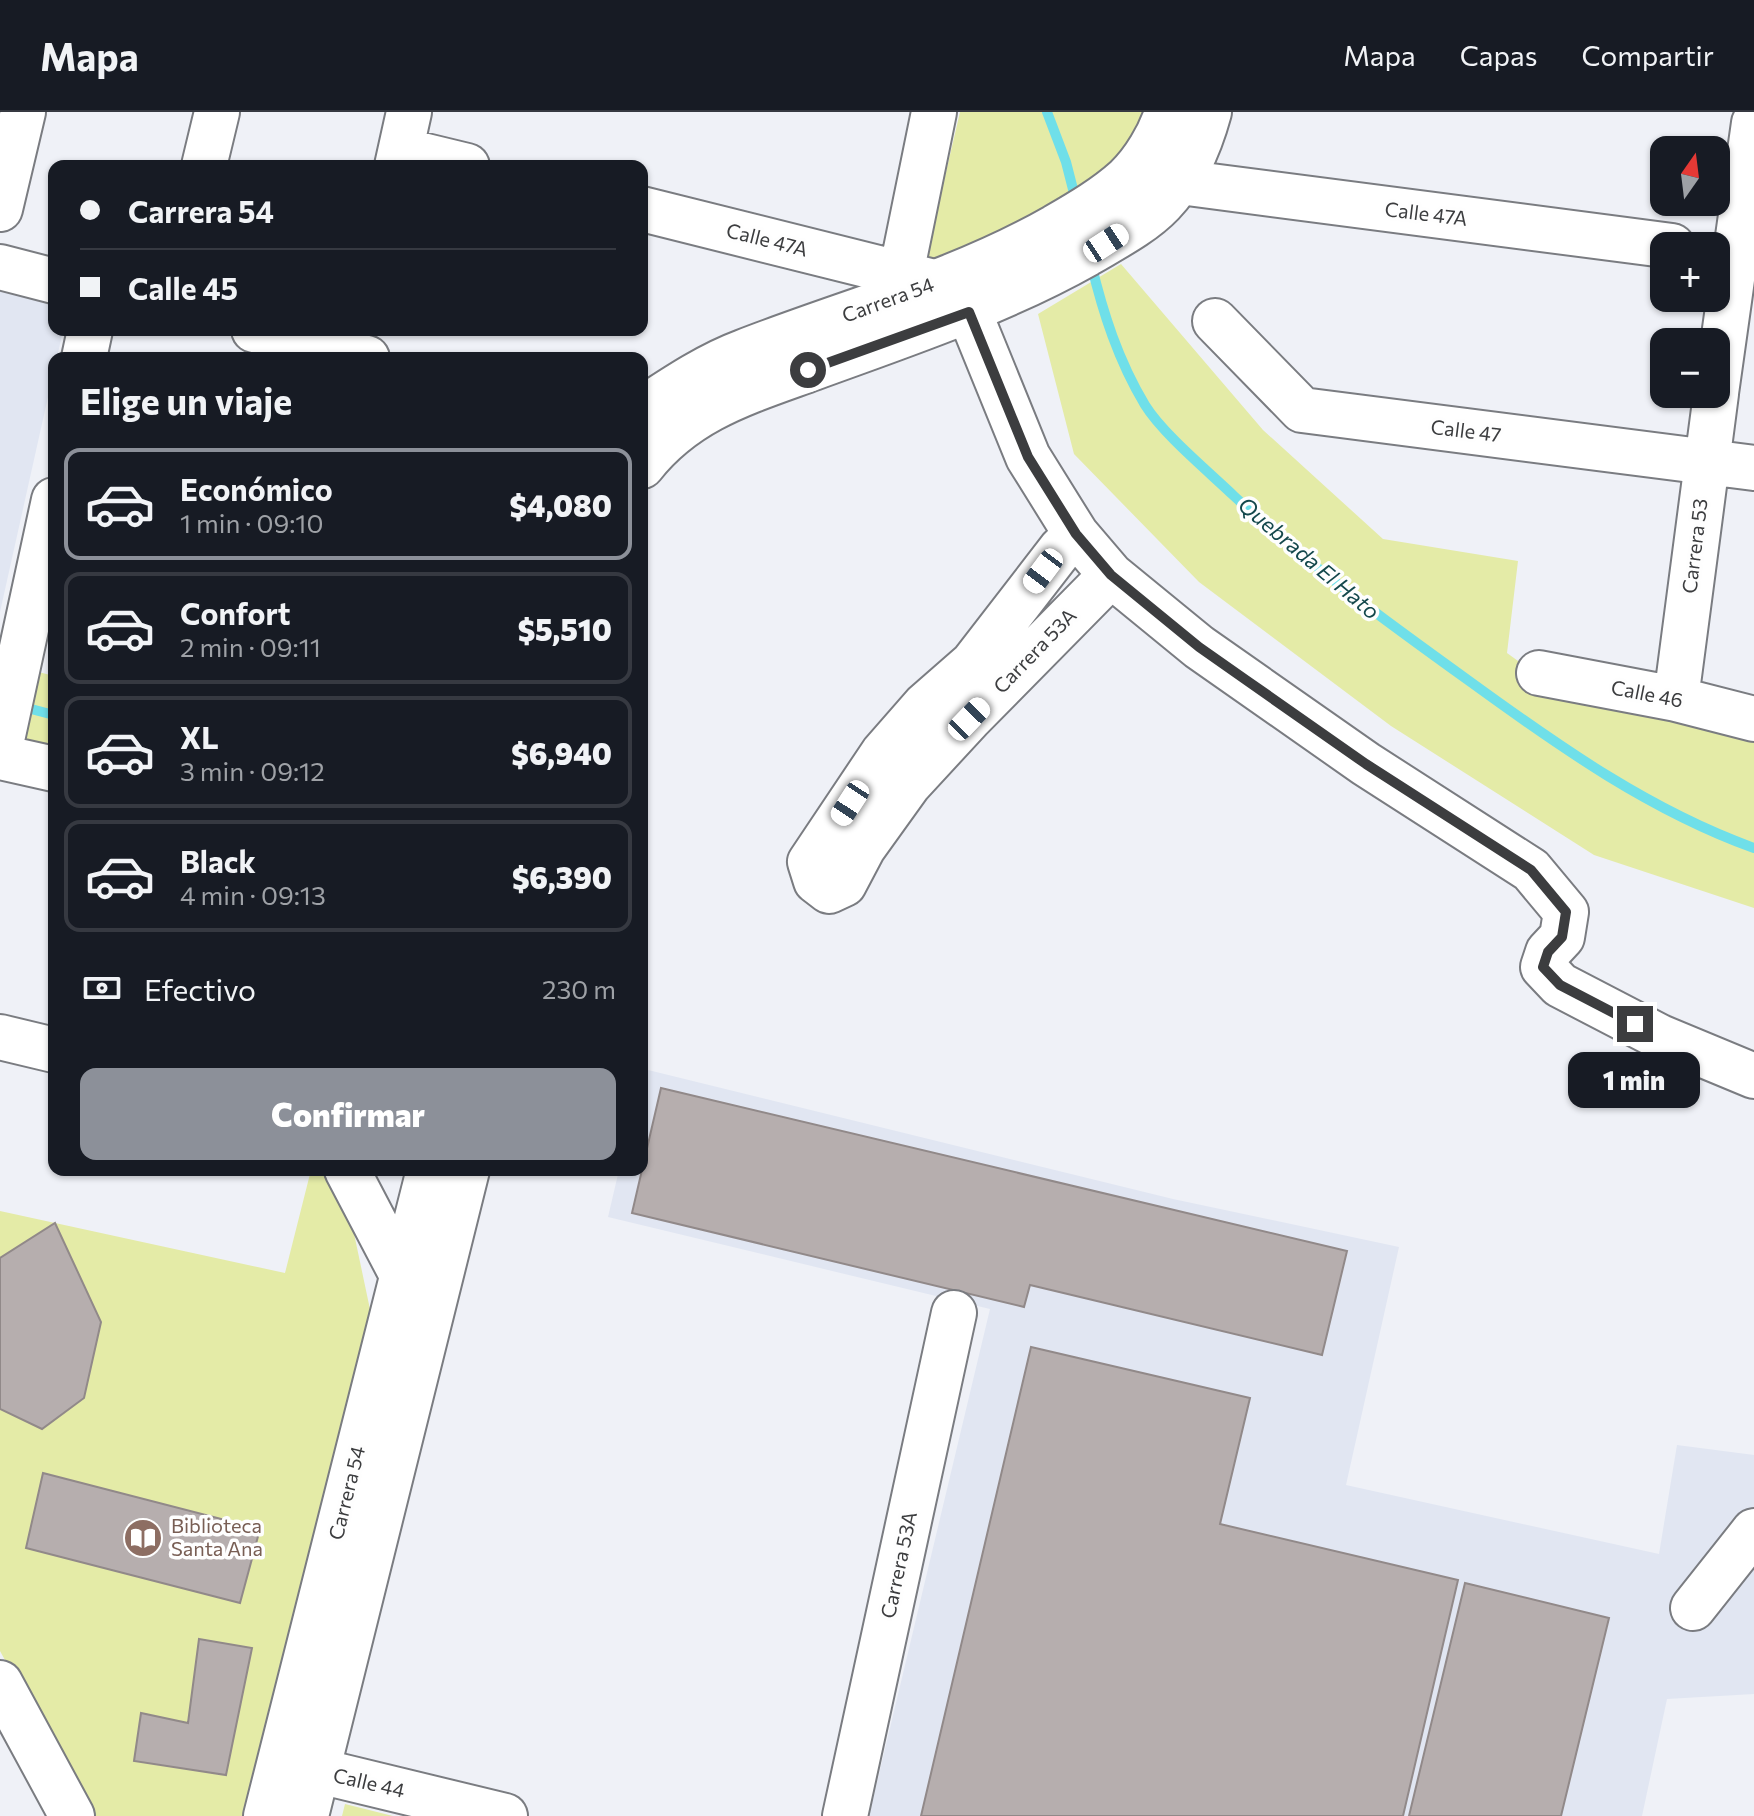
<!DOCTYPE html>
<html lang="es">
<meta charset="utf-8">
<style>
:root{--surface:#171b24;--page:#242831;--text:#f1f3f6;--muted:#9ea1a6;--line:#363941;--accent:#8c9099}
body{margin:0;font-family:Commissioner,sans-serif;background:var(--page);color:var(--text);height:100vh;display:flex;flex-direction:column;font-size:30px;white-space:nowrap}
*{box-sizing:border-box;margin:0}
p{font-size:26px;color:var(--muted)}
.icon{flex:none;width:44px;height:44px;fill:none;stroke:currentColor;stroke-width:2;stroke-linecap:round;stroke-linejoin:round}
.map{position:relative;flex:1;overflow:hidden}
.panel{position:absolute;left:48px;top:240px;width:600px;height:824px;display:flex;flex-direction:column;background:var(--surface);border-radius:16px;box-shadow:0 2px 6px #0004}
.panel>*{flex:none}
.guide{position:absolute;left:48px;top:48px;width:600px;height:176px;border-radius:16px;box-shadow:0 2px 6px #0004;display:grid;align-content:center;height:176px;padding:0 32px;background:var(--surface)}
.needle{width:52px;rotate:14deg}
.fabs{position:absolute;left:1650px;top:24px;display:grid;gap:16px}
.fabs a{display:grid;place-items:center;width:80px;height:80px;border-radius:16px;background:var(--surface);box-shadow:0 2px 6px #0004;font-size:40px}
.end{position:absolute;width:36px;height:36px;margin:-18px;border:10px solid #3c3d3f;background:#fff;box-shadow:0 0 0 4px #fff}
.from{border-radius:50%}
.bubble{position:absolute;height:56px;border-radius:16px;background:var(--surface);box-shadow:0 2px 6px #0004;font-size:26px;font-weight:800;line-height:56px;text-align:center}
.car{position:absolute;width:24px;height:48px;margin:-24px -12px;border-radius:10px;box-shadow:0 0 6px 2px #0007;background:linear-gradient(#fff 24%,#345 0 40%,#fff 0 76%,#345 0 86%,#fff 0)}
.guide b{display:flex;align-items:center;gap:28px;height:76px;font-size:30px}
.guide b+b{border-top:2px solid var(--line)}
.guide i{width:20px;height:20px;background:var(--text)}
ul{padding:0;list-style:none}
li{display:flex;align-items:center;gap:24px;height:112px;margin:0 16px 12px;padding:0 16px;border:4px solid var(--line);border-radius:16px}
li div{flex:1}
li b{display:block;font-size:30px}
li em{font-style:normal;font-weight:800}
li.selected{border-color:var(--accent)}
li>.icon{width:72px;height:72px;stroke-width:1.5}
h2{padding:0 32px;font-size:36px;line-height:96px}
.pay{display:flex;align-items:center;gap:20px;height:88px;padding:0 32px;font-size:30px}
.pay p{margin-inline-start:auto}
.cta{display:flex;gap:16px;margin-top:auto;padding:16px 32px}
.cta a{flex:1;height:92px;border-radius:16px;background:var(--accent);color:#fff;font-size:32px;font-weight:800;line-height:92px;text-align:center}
header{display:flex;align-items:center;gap:48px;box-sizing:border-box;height:112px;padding:0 40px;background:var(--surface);border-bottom:2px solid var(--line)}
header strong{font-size:38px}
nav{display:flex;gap:44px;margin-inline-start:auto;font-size:28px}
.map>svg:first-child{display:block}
.built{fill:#e1e6f2}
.green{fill:#e4eba7}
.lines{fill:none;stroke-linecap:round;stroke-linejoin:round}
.stream{stroke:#6fdfe9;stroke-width:10}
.building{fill:#b6aeae;stroke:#918989;stroke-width:2}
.minor-casing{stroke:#7a7c81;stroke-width:48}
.major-casing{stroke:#7a7c81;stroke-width:48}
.minor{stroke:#fff;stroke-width:44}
.major{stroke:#fff;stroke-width:44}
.route{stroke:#3c3d3f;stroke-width:10}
.labels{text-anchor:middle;stroke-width:7;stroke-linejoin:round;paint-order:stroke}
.street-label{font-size:20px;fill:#3c3d3f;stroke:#fefefe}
.education-label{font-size:20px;fill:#785e54;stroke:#fefefe;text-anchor:start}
.water-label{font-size:22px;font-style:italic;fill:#14484c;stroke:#fefefe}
</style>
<header>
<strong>Mapa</strong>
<nav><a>Mapa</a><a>Capas</a><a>Compartir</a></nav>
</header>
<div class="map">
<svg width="1754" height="1704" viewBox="0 0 1754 1704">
<rect width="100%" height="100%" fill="#eff1f7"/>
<path class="built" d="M0 162 54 174V218H63L57 246H54V258L0 500Z
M644 957 1173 1087 1399 1135 1346 1373 1659 1442 1677 1333 1754 1343V1582L1667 1587 1642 1704H869L990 1197 608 1105 619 1058H642Z"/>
<path class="green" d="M960 0H1152L1126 51 989 130 925 150Z
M1121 152 1263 318 1383 427 1518 449 1507 541 1565 583 1754 627V796L1594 743 1391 614 1199 470 1074 342 1038 202Z
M31 558 54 564V636L3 623Z
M311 1058H322L352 1112 375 1221 248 1704H91L0 1539V1099L285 1161Z
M345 1692 393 1704H342Z"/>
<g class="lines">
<path class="stream" d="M1047 0 1066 50 1076 89
M1091 151C1103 201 1118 248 1145 293 1163 322 1208 359 1234 384 1308 453 1390 512 1472 571 1560 635 1651 699 1754 736
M31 597 54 603"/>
</g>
<path class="building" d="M661 976 1347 1139 1322 1243 1030 1173 1024 1195 632 1101Z
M55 1111 101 1210 84 1286 42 1317 0 1297V1146Z
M1031 1235 1250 1286 1220 1412 1458 1468 1403 1704H921Z
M43 1361 260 1417 240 1491 26 1436Z
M1465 1471 1609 1506 1561 1704H1409Z
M199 1527 252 1536 226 1663 134 1649 141 1601 188 1611Z"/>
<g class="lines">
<defs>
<path id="minor" d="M401 38 467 54
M204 54 217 0
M397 54 409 0
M1180 70 1672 134
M0 97 23 0
M642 97 938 171
M0 155 54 169
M901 162 934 0
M969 200 1028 345 1076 422 1111 463 1199 535 1366 652 1531 758 1566 800 1562 825 1548 840 1543 855 1560 873 1660 925 1754 964
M1215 209 1302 298 1754 356
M254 218 367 246
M84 246 90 218
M1716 281 1754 11
M1076 422 1061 437 973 551 925 593 883 641 810 750 816 769 829 779 844 772 863 736 909 672 969 607 1111 463
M1539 561 1676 587 1754 607
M1676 587 1716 282
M0 637 54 388
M0 645 54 657
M0 925 54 938
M1693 1496 1754 1419
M0 1571 72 1704
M282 1650 505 1704
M845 1704 954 1201"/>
<path id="major" d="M642 297C674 276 708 253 743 240 848 199 957 171 1055 115 1079 101 1105 86 1126 67 1144 50 1160 23 1167 0
M642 354C687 297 747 280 813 256 906 222 1000 191 1087 142 1112 127 1142 112 1162 91 1186 66 1200 33 1209 0
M347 1058 402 1163
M266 1704 429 1058
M306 1704 467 1058"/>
</defs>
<use href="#minor" class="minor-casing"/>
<use href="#major" class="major-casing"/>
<use href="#minor" class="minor"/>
<use href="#major" class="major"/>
</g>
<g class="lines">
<path class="route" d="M808 258 969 200 1028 345 1076 422 1111 463 1199 535 1246 568 1366 652 1531 758 1566 800 1562 825 1548 840 1543 855 1560 873 1635 912"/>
</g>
<defs>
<symbol id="library-disc" viewBox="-11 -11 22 22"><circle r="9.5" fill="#8d6e63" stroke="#fefefe"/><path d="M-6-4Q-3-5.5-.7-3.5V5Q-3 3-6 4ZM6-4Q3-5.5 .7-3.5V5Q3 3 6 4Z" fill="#fff"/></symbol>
</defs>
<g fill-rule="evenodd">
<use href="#library-disc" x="121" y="1404" width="44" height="44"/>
</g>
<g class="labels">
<g class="street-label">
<text transform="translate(1426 102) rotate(7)" y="7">Calle 47A</text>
<text transform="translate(767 128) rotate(14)" y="7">Calle 47A</text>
<text transform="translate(888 188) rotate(-20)" y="7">Carrera 54</text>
<text transform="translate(1466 319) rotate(7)" y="7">Calle 47</text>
<text transform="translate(1695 434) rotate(-83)" y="7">Carrera 53</text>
<text transform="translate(1035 539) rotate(-46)" y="7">Carrera 53A</text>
<text transform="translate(1647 582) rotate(11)" y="7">Calle 46</text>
<text transform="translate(347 1381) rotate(-76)" y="7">Carrera 54</text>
<text transform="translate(899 1453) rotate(-78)" y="7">Carrera 53A</text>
<text transform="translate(369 1671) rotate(13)" y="7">Calle 44</text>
</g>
<g class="education-label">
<text x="171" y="1421">Biblioteca<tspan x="171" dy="23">Santa Ana</tspan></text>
</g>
<g class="water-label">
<text transform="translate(1309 446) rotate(40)" y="8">Quebrada El Hato</text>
</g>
</g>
</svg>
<div class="fabs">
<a><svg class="needle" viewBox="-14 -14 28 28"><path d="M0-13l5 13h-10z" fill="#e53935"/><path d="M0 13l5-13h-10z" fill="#9ea1a6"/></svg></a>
<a>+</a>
<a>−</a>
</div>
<i class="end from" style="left:808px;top:258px"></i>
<i class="end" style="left:1635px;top:912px"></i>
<div class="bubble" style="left:1568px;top:940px;width:132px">1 min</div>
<i class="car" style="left:1106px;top:131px;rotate:57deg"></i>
<i class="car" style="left:1043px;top:459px;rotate:217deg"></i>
<i class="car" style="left:969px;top:607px;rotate:44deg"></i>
<i class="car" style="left:850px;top:691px;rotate:213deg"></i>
<div class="guide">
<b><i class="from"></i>Carrera 54</b>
<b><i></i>Calle 45</b>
</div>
<section class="panel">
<h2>Elige un viaje</h2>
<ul>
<li class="selected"><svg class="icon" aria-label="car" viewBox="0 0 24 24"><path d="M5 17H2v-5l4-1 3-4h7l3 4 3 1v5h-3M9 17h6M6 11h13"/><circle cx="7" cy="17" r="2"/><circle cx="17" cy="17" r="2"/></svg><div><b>Económico</b><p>1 min · 09:10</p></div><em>$4,080</em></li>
<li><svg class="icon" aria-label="car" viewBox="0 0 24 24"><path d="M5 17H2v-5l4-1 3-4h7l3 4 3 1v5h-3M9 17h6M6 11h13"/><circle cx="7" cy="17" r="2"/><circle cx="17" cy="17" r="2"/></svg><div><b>Confort</b><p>2 min · 09:11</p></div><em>$5,510</em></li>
<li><svg class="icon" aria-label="car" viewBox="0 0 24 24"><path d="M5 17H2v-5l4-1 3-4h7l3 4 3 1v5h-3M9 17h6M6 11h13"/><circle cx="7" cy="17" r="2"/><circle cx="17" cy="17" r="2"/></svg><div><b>XL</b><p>3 min · 09:12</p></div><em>$6,940</em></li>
<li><svg class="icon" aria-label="car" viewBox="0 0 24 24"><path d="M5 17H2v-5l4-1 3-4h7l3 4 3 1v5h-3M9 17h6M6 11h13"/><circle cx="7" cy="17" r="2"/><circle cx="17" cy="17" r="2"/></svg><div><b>Black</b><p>4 min · 09:13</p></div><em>$6,390</em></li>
</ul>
<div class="pay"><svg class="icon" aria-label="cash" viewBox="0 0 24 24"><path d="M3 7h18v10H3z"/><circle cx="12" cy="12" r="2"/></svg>Efectivo<p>230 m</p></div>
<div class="cta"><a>Confirmar</a></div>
</section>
</div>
